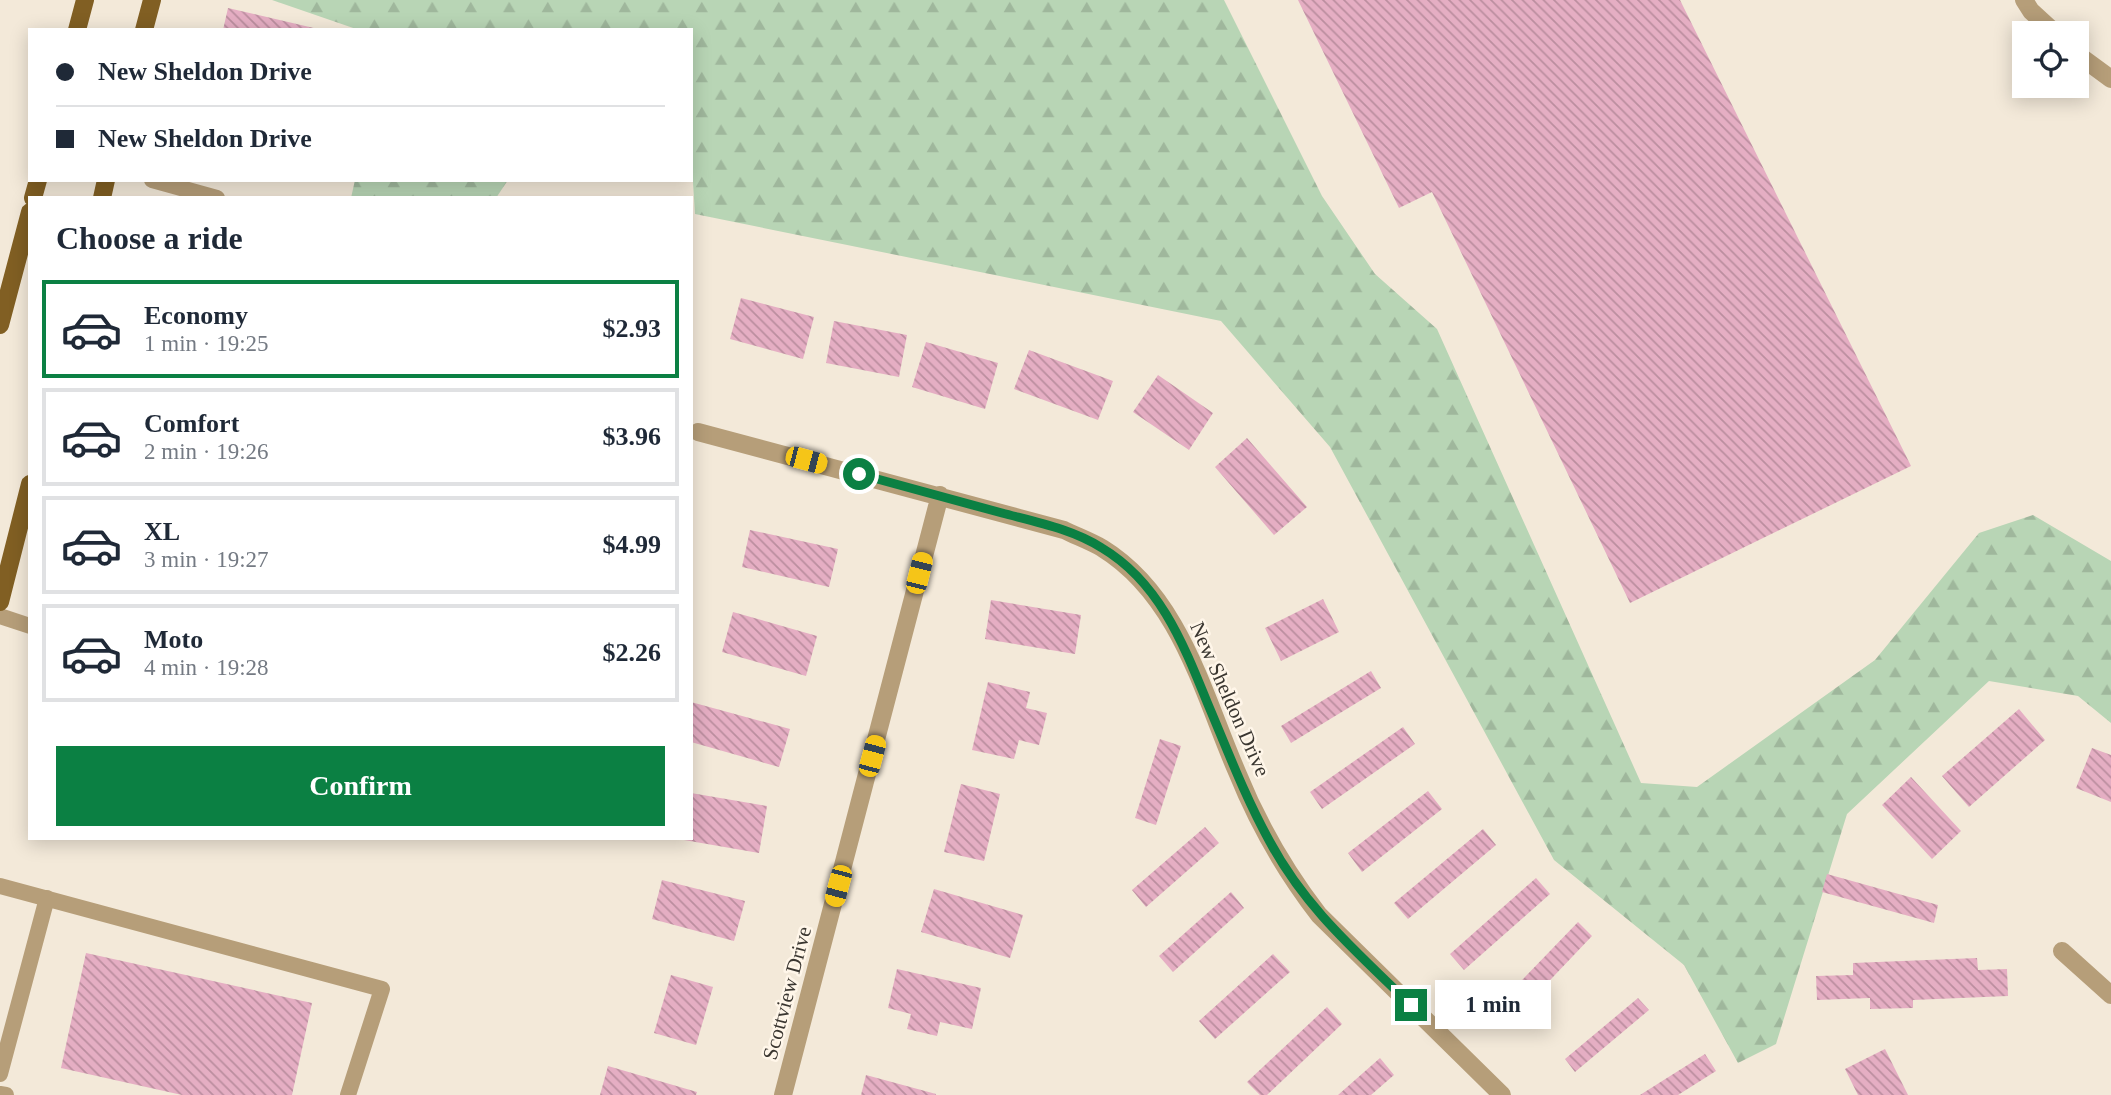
<!DOCTYPE html>
<meta charset="utf-8">
<style>
:root{--surface:#fff;--page:#f6f6f7;--text:#1f2937;--muted:#747a83;--line:#e0e1e3;--accent:#0b8043}
body{margin:0;font-family:Georgia,serif;background:var(--page);color:var(--text);height:100vh;display:flex;flex-direction:column;font-size:26px;white-space:nowrap}
*{box-sizing:border-box;margin:0}
p{font-size:23px;color:var(--muted)}
.icon{flex:none;width:38px;height:38px;fill:none;stroke:currentColor;stroke-width:2;stroke-linecap:round;stroke-linejoin:round}
.map{position:relative;flex:1;overflow:hidden}
.details{position:absolute;left:28px;top:196px;width:665px;height:644px;display:flex;flex-direction:column;background:var(--surface);border-radius:0px;box-shadow:0 4px 18px #0003}
.details>*{flex:none}
.guide{position:absolute;left:28px;top:28px;width:665px;height:154px;border-radius:0px;box-shadow:0 4px 18px #0003;display:grid;align-content:center;height:154px;padding:0 28px;background:var(--surface)}
.buttons{position:absolute;left:2012px;top:21px;display:grid;gap:14px}
.buttons a{display:grid;place-items:center;width:77px;height:77px;border-radius:0px;background:var(--surface);box-shadow:0 4px 18px #0003;font-size:35px}
.end{position:absolute;width:32px;height:32px;margin:-16px;border:9px solid #0b8043;background:#fff;box-shadow:0 0 0 4px #fff}
.from{border-radius:50%}
.bubble{position:absolute;height:49px;border-radius:0px;background:var(--surface);box-shadow:0 4px 18px #0003;font-size:23px;font-weight:700;line-height:49px;text-align:center}
.car{position:absolute;width:21px;height:42px;margin:-21px -10px;border-radius:9px;box-shadow:0 0 5px 2px #0007;background:linear-gradient(#f5c518 24%,#345 0 40%,#f5c518 0 76%,#345 0 86%,#f5c518 0)}
.guide b{display:flex;align-items:center;gap:24px;height:66px;font-size:26px}
.guide b+b{border-top:2px solid var(--line)}
.guide i{width:18px;height:18px;background:var(--text)}
ul{padding:0;list-style:none}
li{display:flex;align-items:center;gap:21px;height:98px;margin:0 14px 10px;padding:0 14px;border:4px solid var(--line);border-radius:0px}
li div{flex:1}
li b{display:block;font-size:26px}
li em{font-style:normal;font-weight:700}
li.on{border-color:var(--accent)}
li>.icon{width:63px;height:63px;stroke-width:1.5}
h2{padding:0 28px;font-size:32px;line-height:84px}
.primary-button{display:flex;gap:14px;margin-top:auto;padding:14px 28px}
.primary-button a{flex:1;height:80px;border-radius:0px;background:var(--accent);color:#fff;font-size:28px;font-weight:700;line-height:80px;text-align:center}
.map>svg:first-child{display:block}
.forest{fill:url(#forest-firs)}
.building{fill:url(#building-back-hatch)}
.lines{fill:none;stroke-linecap:round;stroke-linejoin:round}
.service{stroke:#b69e79;stroke-width:16}
.minor{stroke:#b69e79;stroke-width:18}
.primary{stroke:#815f23;stroke-width:18}
.route{stroke:#0b8043;stroke-width:9}
.labels{text-anchor:middle;stroke-width:5;stroke-linejoin:round;paint-order:stroke}
.street-label{font-size:21px;fill:#3a3630;stroke:#fff6e9}
</style>
<div class="map">
<svg width="2111" height="1095" viewBox="0 0 2111 1095">
<defs>
<pattern id="forest-firs" width="22" height="20" patternUnits="userSpaceOnUse" patternTransform="scale(1.75)"><rect width="22" height="20" fill="#b8d5b5"/><path d="M5 1l3.5 6h-7zM16 11l3.5 6h-7z" fill="#9fb79c"/></pattern>
<pattern id="building-back-hatch" width="6" height="6" patternUnits="userSpaceOnUse" patternTransform="scale(1.75)"><rect width="6" height="6" fill="#e5aec3"/><path d="M-1 5l2 2M0 0l6 6M5-1l2 2" fill="none" stroke="#bb8e9f"/></pattern>
</defs>
<rect width="100%" height="100%" fill="#f3e9d9"/>
<path class="forest" d="M272 0H1224L1322 196 1375 274 1437 329 1641 783 1697 787 1875 660 1979 533 2033 515 2111 561V723L2078 696 1989 681 1847 814 1776 1044 1738 1063 1684 965 1554 860 1330 447 1221 321 695 214 691 152V30H359Z
M355 180H508L496 198H351Z"/>
<path class="building" d="M1298 0H1680L1911 466 1630 603 1432 192 1399 208Z
M228 8 318 29 317 30H223Z
M741 298 814 317 803 359 730 339Z
M834 321 907 335 899 377 826 363Z
M926 342 998 363 985 409 912 387Z
M1029 350 1113 381 1098 420 1014 389Z
M1158 375 1213 413 1189 450 1133 412Z
M1247 438 1307 507 1274 535 1215 467Z
M750 530 838 549 829 587 742 567Z
M1323 599 1339 632 1281 661 1265 628Z
M991 600 1081 615 1075 654 985 639Z
M733 612 817 636 806 676 722 652Z
M1371 671 1381 688 1291 743 1281 726Z
M988 682 1030 692 1026 708 1047 713 1039 745 1019 740 1014 759 972 750Z
M691 702 790 729 779 767 691 742Z
M2019 709 2045 740 1969 807 1942 776Z
M1403 727 1415 744 1322 809 1310 792Z
M1160 739 1181 746 1156 825 1135 818Z
M2092 748 2111 755V802L2076 788Z
M1911 777 1961 831 1932 859 1882 805Z
M961 784 1000 794 984 861 944 852Z
M1428 791 1442 809 1362 872 1348 853Z
M691 793 767 806 759 853 684 840 691 838Z
M1205 827 1219 843 1146 907 1132 890Z
M1483 829 1496 845 1408 919 1394 903Z
M1827 874 1938 905 1934 923 1822 892Z
M1536 878 1550 894 1464 970 1450 954Z
M662 880 745 901 734 941 652 919Z
M934 889 1023 915 1010 958 921 932Z
M1231 892 1244 908 1173 972 1159 956Z
M1578 922 1592 936 1515 1017 1500 1003Z
M86 953 312 1003 292 1095H182L61 1068Z
M1273 954 1290 972 1215 1039 1199 1021Z
M1977 958 1978 970 2007 969 2008 996 1913 1000V1008L1870 1009V998L1817 1000 1816 976 1853 975V963Z
M897 969 981 988 972 1029 940 1022 937 1036 907 1029 911 1014 888 1008Z
M671 975 713 987 696 1045 654 1033Z
M1638 998 1649 1010 1575 1072 1565 1059Z
M1327 1007 1342 1024 1267 1095H1260L1247 1082Z
M1885 1049 1908 1095H1858L1845 1069Z
M1705 1054 1716 1071 1678 1095H1640Z
M1380 1058 1394 1075 1371 1095H1338Z
M608 1066 697 1092 696 1095H600Z
M866 1075 936 1094V1095H861Z"/>
<g class="lines">
<path class="service" d="M152 180 217 198
M0 616 30 626
M0 886 382 989 348 1095
M0 1074 47 898
M0 1094 6 1095"/>
<path class="minor" d="M2024 0 2031 11 2055 33
M2077 54 2111 79
M698 432 1064 530C1076 536 1090 541 1102 548 1180 596 1203 694 1237 772 1258 824 1285 871 1319 915L1502 1095
M2062 951 2111 995
M783 1095 940 495"/>
<path class="primary" d="M77 30 85 0
M144 30 152 0
M33 198 38 180
M102 198 106 180
M0 325 30 212
M0 602 30 484"/>
</g>
<g class="lines">
<path class="route" d="M859 474C907 487 955 500 1002 513 1036 522 1072 529 1102 548 1159 582 1183 643 1207 702 1227 749 1245 797 1270 842 1306 909 1357 952 1411 1005"/>
</g>
<g class="labels">
<g class="street-label">
<text transform="translate(1230 699) rotate(66)" y="7">New Sheldon Drive</text>
<text transform="translate(787 993) rotate(-75)" y="7">Scottview Drive</text>
</g>
</g>
</svg>
<div class="buttons">
<a><svg class="icon" aria-label="locate" viewBox="0 0 24 24"><circle cx="12" cy="12" r="6"/><path d="M12 2v4M12 18v4M2 12h4M18 12h4"/></svg></a>
</div>
<i class="end from" style="left:859px;top:474px"></i>
<i class="end" style="left:1411px;top:1005px"></i>
<div class="bubble" style="left:1435px;top:980px;width:116px">1 min</div>
<i class="car" style="left:806px;top:460px;rotate:105deg"></i>
<i class="car" style="left:919px;top:573px;rotate:14deg"></i>
<i class="car" style="left:872px;top:756px;rotate:15deg"></i>
<i class="car" style="left:838px;top:886px;rotate:195deg"></i>
<div class="guide">
<b><i class="from"></i>New Sheldon Drive</b>
<b><i></i>New Sheldon Drive</b>
</div>
<section class="details">
<h2>Choose a ride</h2>
<ul>
<li class="on"><svg class="icon" aria-label="car" viewBox="0 0 24 24"><path d="M5 17H2v-5l4-1 3-4h7l3 4 3 1v5h-3M9 17h6M6 11h13"/><circle cx="7" cy="17" r="2"/><circle cx="17" cy="17" r="2"/></svg><div><b>Economy</b><p>1 min · 19:25</p></div><em>$2.93</em></li>
<li><svg class="icon" aria-label="car" viewBox="0 0 24 24"><path d="M5 17H2v-5l4-1 3-4h7l3 4 3 1v5h-3M9 17h6M6 11h13"/><circle cx="7" cy="17" r="2"/><circle cx="17" cy="17" r="2"/></svg><div><b>Comfort</b><p>2 min · 19:26</p></div><em>$3.96</em></li>
<li><svg class="icon" aria-label="car" viewBox="0 0 24 24"><path d="M5 17H2v-5l4-1 3-4h7l3 4 3 1v5h-3M9 17h6M6 11h13"/><circle cx="7" cy="17" r="2"/><circle cx="17" cy="17" r="2"/></svg><div><b>XL</b><p>3 min · 19:27</p></div><em>$4.99</em></li>
<li><svg class="icon" aria-label="car" viewBox="0 0 24 24"><path d="M5 17H2v-5l4-1 3-4h7l3 4 3 1v5h-3M9 17h6M6 11h13"/><circle cx="7" cy="17" r="2"/><circle cx="17" cy="17" r="2"/></svg><div><b>Moto</b><p>4 min · 19:28</p></div><em>$2.26</em></li>
</ul>
<div class="primary-button"><a>Confirm</a></div>
</section>
</div>
